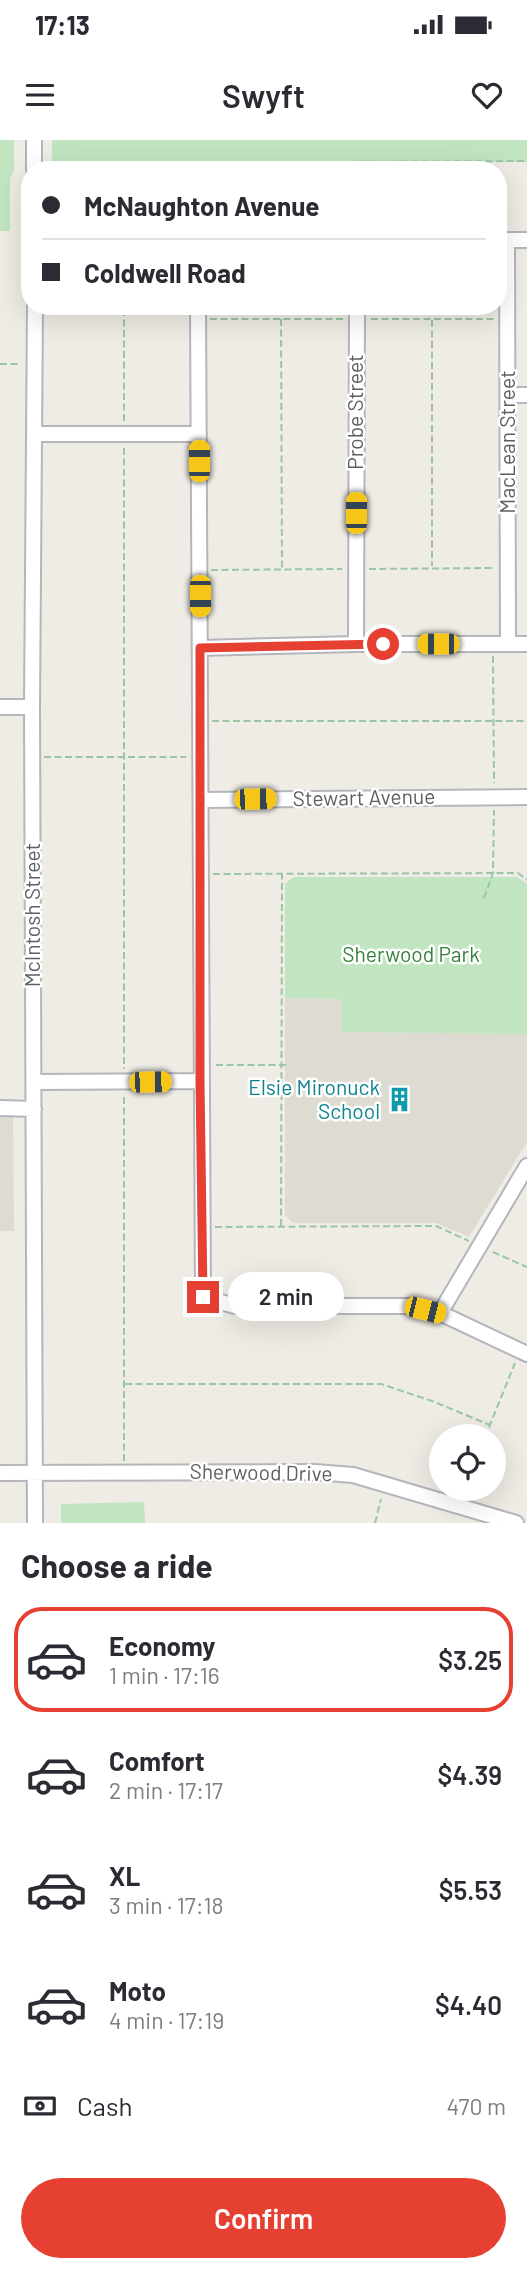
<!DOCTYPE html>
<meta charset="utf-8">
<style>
:root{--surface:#fff;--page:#f2f2f3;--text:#2b2b33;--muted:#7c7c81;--line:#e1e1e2;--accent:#e64032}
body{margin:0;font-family:Barlow,sans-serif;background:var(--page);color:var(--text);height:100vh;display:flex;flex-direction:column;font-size:26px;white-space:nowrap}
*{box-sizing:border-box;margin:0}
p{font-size:23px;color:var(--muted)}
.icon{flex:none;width:38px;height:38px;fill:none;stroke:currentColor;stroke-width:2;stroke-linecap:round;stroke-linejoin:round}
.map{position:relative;height:1383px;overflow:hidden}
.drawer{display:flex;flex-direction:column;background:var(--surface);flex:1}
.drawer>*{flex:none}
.banner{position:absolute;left:21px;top:21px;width:486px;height:154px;border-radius:28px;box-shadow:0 7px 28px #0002;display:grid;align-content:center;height:154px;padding:0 21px;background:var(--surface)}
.buttons{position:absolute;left:429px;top:1284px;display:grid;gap:14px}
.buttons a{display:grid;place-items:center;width:77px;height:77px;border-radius:50%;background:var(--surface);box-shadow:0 7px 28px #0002;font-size:35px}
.end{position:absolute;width:32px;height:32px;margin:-16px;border:9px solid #e64032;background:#fff;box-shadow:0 0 0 4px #fff}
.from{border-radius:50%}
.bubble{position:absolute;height:49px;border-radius:24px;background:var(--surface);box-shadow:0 7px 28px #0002;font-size:23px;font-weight:600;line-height:49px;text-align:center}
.car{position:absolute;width:21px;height:42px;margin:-21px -10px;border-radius:9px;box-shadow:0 0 5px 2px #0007;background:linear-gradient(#f5c518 24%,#345 0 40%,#f5c518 0 76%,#345 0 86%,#f5c518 0)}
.banner b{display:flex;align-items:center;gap:24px;height:66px;font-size:26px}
.banner b+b{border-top:2px solid var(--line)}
.banner i{width:18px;height:18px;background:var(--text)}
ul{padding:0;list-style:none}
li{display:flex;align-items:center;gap:21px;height:105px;margin:0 14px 10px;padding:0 7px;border:4px solid transparent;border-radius:28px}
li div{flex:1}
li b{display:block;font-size:26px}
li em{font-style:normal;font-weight:600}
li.on{border-color:var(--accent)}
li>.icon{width:63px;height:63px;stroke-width:1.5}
h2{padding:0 21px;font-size:32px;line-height:84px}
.pay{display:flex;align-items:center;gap:18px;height:77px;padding:0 21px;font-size:26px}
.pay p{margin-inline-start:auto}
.button{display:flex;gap:14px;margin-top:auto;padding:14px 21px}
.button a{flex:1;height:80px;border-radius:42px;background:var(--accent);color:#fff;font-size:28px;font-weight:600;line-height:80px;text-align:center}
.status{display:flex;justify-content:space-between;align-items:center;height:49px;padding:0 35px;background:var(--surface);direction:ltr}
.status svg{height:19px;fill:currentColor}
header{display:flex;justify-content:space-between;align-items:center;height:91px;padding:0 21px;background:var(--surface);font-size:32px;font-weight:600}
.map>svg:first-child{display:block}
.education{fill:#dedbd2}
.green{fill:#c1e5c1}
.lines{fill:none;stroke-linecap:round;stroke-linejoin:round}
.minor-casing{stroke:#b4b6bb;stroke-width:18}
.path{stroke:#9ac6a6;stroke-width:2;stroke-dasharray:7 3.5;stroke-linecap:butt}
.minor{stroke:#fff;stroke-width:14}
.route{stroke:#e64032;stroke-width:9}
.labels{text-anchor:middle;stroke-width:5;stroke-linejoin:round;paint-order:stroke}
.street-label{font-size:21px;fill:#5c5f64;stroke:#fff}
.park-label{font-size:21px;fill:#358139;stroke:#fff}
.culture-label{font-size:21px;fill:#0d838f;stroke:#fff;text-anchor:end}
</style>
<div class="status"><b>17:13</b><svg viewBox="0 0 49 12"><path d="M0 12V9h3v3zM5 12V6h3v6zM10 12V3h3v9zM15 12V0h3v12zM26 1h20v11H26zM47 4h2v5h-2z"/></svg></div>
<header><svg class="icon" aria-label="menu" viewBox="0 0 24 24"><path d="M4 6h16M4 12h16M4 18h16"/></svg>Swyft<svg class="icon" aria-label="heart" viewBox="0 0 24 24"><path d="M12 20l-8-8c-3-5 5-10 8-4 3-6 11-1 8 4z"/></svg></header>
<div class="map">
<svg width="527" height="1383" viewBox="0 0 527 1383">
<rect width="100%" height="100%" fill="#eeece4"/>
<path class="education" d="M285 858 342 859V892L527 894V1002L469 1097 436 1083H293L285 1075Z
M0 973H13L14 1091H0Z"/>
<path class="green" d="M0 0H14V31L10 39V91H0Z
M52 0H527V22L155 21 138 30H52Z
M293 737H517L527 744V894L342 892V859L285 858V744Z
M144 1362 145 1383H61V1364Z"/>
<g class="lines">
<defs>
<path id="minor" d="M34 30V0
M500 100H527
M507 100 508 504
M35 166 32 567 35 1383
M198 166 203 1157 235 1166H409L440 1173 527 1214
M509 255H527
M35 294H199
M356 504 357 166
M200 508 356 504H527
M0 567H32
M202 660 527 657
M34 942 200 941
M0 968 34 969
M440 1173 527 1026
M0 1333 315 1332 353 1335 516 1383"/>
</defs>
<use href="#minor" class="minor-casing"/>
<path class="path" d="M125 30V23L527 21
M343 30V21
M210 179H344
M281 179 282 428
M371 179H495
M432 180V426
M0 224H20
M124 281V166
M124 308V929
M369 429 493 428
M211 430 342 429
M493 516 494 643
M212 581H527
M44 617H186
M213 734 518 733 527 740
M484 758 493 733 494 670
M216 925H289
M281 1086 282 734
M215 1087 436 1086 469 1101
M493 1112 527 1127
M125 1244H381L432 1261 490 1285
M485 1297 515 1223
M124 1321V956
M375 1383 381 1359"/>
<use href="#minor" class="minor"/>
</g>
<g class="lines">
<path class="route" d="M203 1157 200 941V508L383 504"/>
</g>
<defs>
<symbol id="building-bare" viewBox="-9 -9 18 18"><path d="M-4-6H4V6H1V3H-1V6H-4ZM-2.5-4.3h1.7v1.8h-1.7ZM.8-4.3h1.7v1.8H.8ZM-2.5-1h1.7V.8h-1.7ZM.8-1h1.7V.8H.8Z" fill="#0f9aa8" stroke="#fff" stroke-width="2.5" paint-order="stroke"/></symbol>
</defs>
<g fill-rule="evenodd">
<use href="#building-bare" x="382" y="942" width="35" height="35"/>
</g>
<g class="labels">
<g class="street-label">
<text transform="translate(356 272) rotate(-90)" y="7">Probe Street</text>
<text transform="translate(508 302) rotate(-90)" y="7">MacLean Street</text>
<text transform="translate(364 658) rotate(-1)" y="7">Stewart Avenue</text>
<text transform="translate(33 775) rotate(-90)" y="7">McIntosh Street</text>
<text transform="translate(261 1333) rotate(1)" y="7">Sherwood Drive</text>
</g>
<g class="park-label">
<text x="411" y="822">Sherwood Park</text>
</g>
<g class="culture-label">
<text x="380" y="955">Elsie Mironuck<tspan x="380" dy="24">School</tspan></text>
</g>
</g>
</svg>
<div class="buttons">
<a><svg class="icon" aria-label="locate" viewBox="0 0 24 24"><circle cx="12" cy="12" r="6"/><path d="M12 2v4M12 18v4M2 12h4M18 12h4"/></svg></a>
</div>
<i class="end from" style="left:383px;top:504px"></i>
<i class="end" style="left:203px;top:1157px"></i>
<div class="bubble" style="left:228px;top:1132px;width:116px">2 min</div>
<i class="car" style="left:199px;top:321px;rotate:0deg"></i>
<i class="car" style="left:356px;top:373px;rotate:0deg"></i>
<i class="car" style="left:200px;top:456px;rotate:180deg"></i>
<i class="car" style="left:438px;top:504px;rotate:270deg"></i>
<i class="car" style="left:255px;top:659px;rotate:89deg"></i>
<i class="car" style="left:150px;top:942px;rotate:89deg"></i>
<i class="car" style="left:425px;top:1170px;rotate:104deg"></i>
<div class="banner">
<b><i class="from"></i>McNaughton Avenue</b>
<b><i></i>Coldwell Road</b>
</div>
</div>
<section class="drawer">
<h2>Choose a ride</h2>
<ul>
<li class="on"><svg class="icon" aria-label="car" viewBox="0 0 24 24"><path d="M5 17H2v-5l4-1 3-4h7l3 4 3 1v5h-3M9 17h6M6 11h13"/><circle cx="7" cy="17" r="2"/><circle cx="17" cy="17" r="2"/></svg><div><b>Economy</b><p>1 min · 17:16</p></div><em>$3.25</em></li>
<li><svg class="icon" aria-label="car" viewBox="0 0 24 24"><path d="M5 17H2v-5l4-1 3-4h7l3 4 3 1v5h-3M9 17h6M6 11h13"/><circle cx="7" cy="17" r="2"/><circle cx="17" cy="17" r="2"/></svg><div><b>Comfort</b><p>2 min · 17:17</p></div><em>$4.39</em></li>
<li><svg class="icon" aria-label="car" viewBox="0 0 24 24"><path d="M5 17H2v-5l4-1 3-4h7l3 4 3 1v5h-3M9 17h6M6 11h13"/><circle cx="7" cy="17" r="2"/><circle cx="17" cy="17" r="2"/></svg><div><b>XL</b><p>3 min · 17:18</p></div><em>$5.53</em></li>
<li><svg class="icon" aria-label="car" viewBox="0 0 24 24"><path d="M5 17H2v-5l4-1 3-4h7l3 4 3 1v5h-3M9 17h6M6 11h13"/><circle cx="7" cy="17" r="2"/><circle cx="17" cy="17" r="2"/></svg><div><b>Moto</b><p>4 min · 17:19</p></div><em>$4.40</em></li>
</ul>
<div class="pay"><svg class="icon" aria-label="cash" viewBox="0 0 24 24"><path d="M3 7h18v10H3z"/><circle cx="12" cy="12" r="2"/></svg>Cash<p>470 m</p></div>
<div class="button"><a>Confirm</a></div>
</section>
